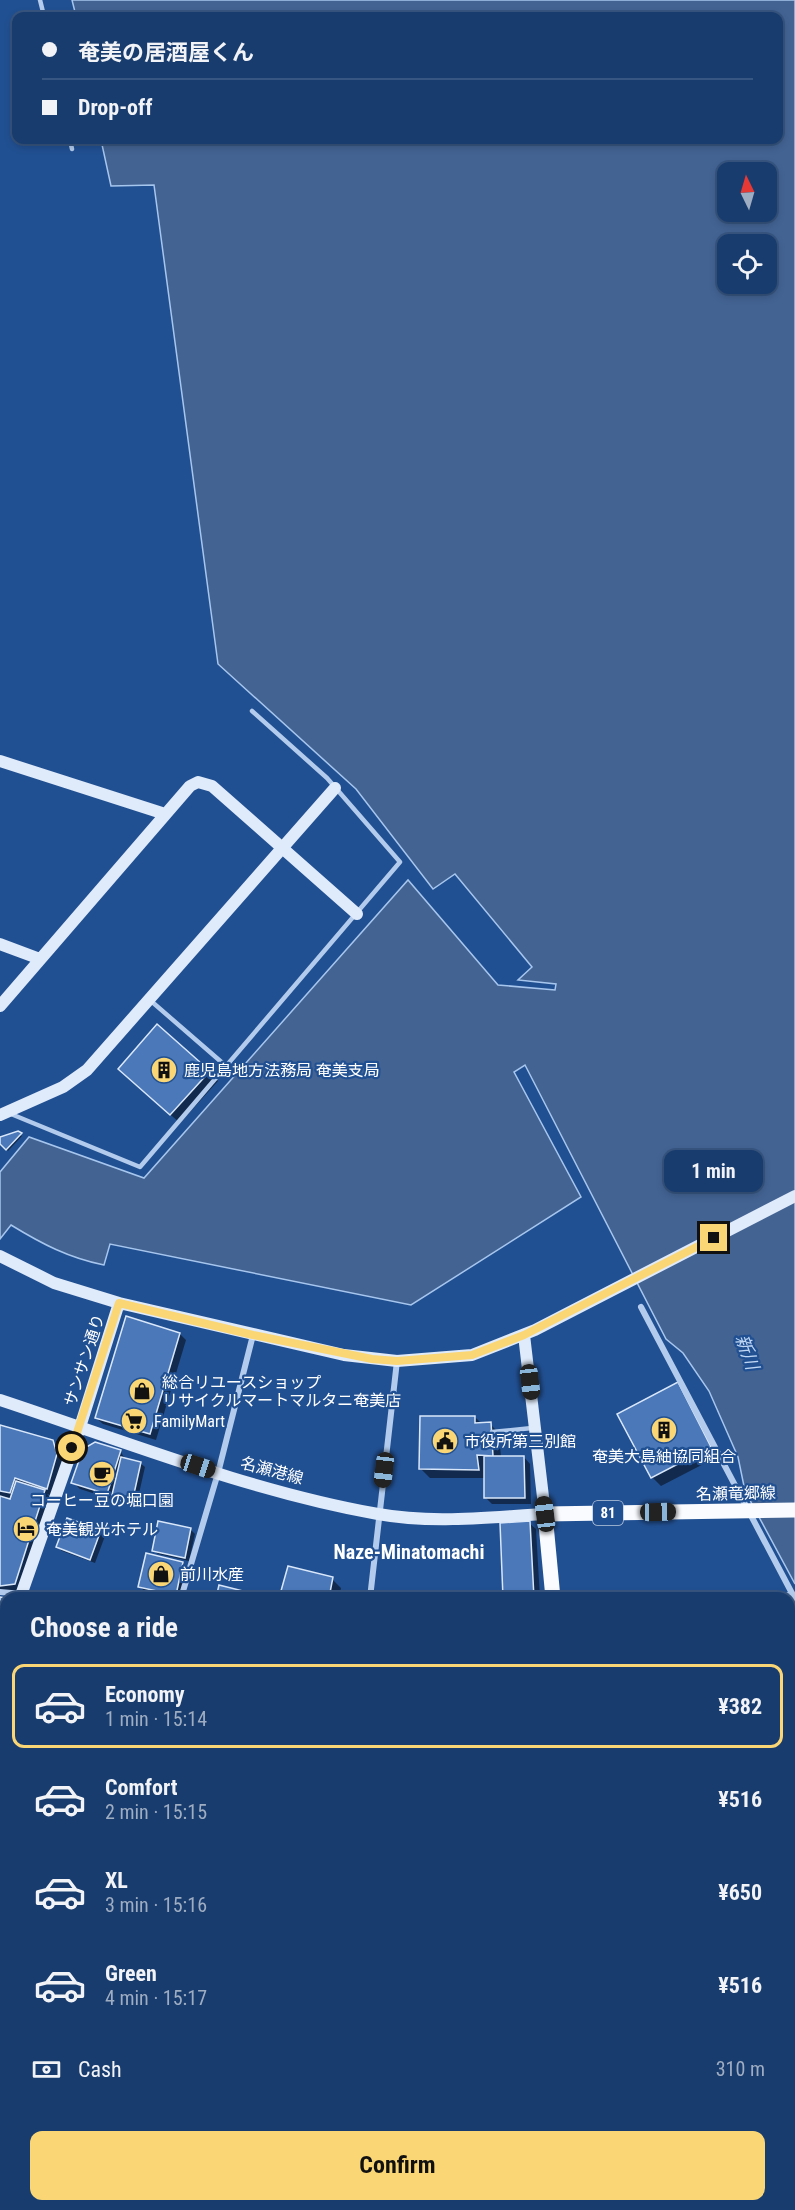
<!DOCTYPE html>
<meta charset="utf-8">
<style>
:root{--surface:#193c6e;--page:#224373;--text:#f1f3f6;--muted:#9fadc2;--line:#375681;--accent:#fad675}
body{margin:0;font-family:"Roboto Condensed","Noto Sans JP",sans-serif;background:var(--page);color:var(--text);height:100vh;display:flex;flex-direction:column;font-size:22px;white-space:nowrap}
*{box-sizing:border-box;margin:0}
p{font-size:20px;color:var(--muted)}
.icon{flex:none;width:33px;height:33px;fill:none;stroke:currentColor;stroke-width:2;stroke-linecap:round;stroke-linejoin:round}
.map{position:relative;flex:1;overflow:hidden}
.details{position:absolute;left:0px;top:1592px;width:795px;height:620px;display:flex;flex-direction:column;background:var(--surface);border-radius:18px 18px 0 0;box-shadow:0 3px 9px #0003,0 0 0 2px var(--line)}
.details>*{flex:none}
.top-card{position:absolute;left:12px;top:12px;width:771px;height:132px;border-radius:12px;box-shadow:0 3px 9px #0003,0 0 0 2px var(--line);display:grid;align-content:center;height:132px;padding:0 30px;background:var(--surface)}
.needle{width:39px;rotate:355deg}
.fabs{position:absolute;left:717px;top:162px;display:grid;gap:12px}
.fabs a{display:grid;place-items:center;width:60px;height:60px;border-radius:12px;background:var(--surface);box-shadow:0 3px 9px #0003,0 0 0 2px var(--line);font-size:30px}
.end{position:absolute;width:27px;height:27px;margin:-14px;border:8px solid #fad675;background:#111;box-shadow:0 0 0 3px #111}
.from{border-radius:50%}
.bubble{position:absolute;height:42px;border-radius:12px;background:var(--surface);box-shadow:0 3px 9px #0003,0 0 0 2px var(--line);font-size:20px;font-weight:700;line-height:42px;text-align:center}
.car{position:absolute;width:18px;height:36px;margin:-18px -9px;border-radius:8px;box-shadow:0 0 4px 2px #0007;background:linear-gradient(#222 24%,#8ab4d8 0 40%,#222 0 76%,#8ab4d8 0 86%,#222 0)}
.top-card b{display:flex;align-items:center;gap:21px;height:57px;font-size:22px}
.top-card b+b{border-top:2px solid var(--line)}
.top-card i{width:15px;height:15px;background:var(--text)}
ul{padding:0;list-style:none}
li{display:flex;align-items:center;gap:18px;height:84px;margin:0 12px 9px;padding:0 18px;border:3px solid transparent;border-radius:12px}
li div{flex:1}
li b{display:block;font-size:22px}
li em{font-style:normal;font-weight:700}
li.on{border-color:var(--accent)}
li>.icon{width:54px;height:54px;stroke-width:1.5}
h2{padding:0 30px;font-size:27px;line-height:72px}
.pay{display:flex;align-items:center;gap:15px;height:66px;padding:0 30px;font-size:22px}
.pay p{margin-inline-start:auto}
.action{display:flex;gap:12px;margin-top:auto;padding:12px 30px}
.action a{flex:1;height:69px;border-radius:12px;background:var(--accent);color:#111;font-size:24px;font-weight:700;line-height:69px;text-align:center}
.map>svg:first-child{display:block}
.green{fill:#3569af}
.water{fill:#436393;stroke:#a7c6ee;stroke-width:1.5;fill-rule:evenodd}
.shadow{fill:#0007}
.lines{fill:none;stroke-linecap:round;stroke-linejoin:round}
.stream{stroke:#a7c6ee;stroke-width:5}
.building{fill:#4a78b9;stroke:#d9e7fa;stroke-width:1.5}
.street-tunnel{stroke:#426aa2;stroke-width:6;stroke-dasharray:6 3;stroke-linecap:butt}
.lane{stroke:#b3cced;stroke-width:4.5}
.street{stroke:#b3cced;stroke-width:6}
.secondary{stroke:#dfeafa;stroke-width:12}
.primary{stroke:#f9fbff;stroke-width:15}
.route{stroke:#fad675;stroke-width:8}
.labels{text-anchor:middle;stroke-width:4.5;stroke-linejoin:round;paint-order:stroke}
.shield{fill:#215092;stroke:#bccade;stroke-width:1.5}
.shield-label{font-size:15px;font-weight:bold;fill:#fff}
.poi-label{font-size:16px;fill:#fff;stroke:#215092;text-anchor:start}
.street-label{font-size:16px;fill:#fff;stroke:#215092}
.water-label{font-size:18px;font-style:italic;fill:#bfd6f4;stroke:#215092}
.quarter-label{font-size:20px;font-weight:bold;fill:#fff;stroke:#215092}
</style>
<div class="map">
<svg width="795" height="2210" viewBox="0 0 795 2210">
<rect width="100%" height="100%" fill="#215092"/>
<path class="green" d="M789 1604 795 1615V1722L789 1727Z"/>
<path class="water" d="M72 0H795V1584L745 1491 738 1457 709 1391 683 1353 666 1339 525 1065 514 1072 581 1197 411 1305 110 1244 104 1265C69 1258 42 1244 11 1225L0 1239V1172L29 1137 144 1178 408 880 498 985 555 990 556 984 518 980 532 967 455 874 433 889 356 789 218 664 154 185 111 186 101 140H778V16H76ZM728 172H766V212H728ZM728 244H766V284H728Z"/>
<path class="shadow" d="M209 1072 218 1081 180 1123 128 1078Z
M18 1133 22 1136 8 1151 0 1142V1139Z
M180 1334 186 1340 156 1440 103 1424 96 1418Z
M678 1384 719 1456 661 1486 652 1477Z
M475 1417 482 1424H490L499 1433 501 1457H524L530 1464 531 1504H492L486 1498V1478H430L421 1469Z
M0 1427 53 1442 62 1451 66 1464 56 1497 47 1494 53 1500 23 1593H0Z
M120 1451 126 1460 140 1463 145 1467 136 1507 80 1489 73 1482Z
M68 1520 101 1532 105 1536 95 1563 62 1551 58 1547Z
M529 1523 536 1529 540 1598H505Z
M191 1530 195 1534 189 1561 158 1554 154 1550Z
M183 1563 189 1570 183 1598 147 1593 140 1587Z
M332 1579 341 1588 339 1598H281Z
M0 1599 6 1600V1624L2 1631Z
M6 1702V1720L2 1716Z
M6 2052V2100L0 2101V2054Z
M0 2140H6V2161H0Z
M366 2205H379L380 2210H367Z"/>
<g class="lines">
<path class="stream" d="M508 2205 509 2210"/>
</g>
<path class="building" d="M157 1024 210 1071 170 1115 118 1069Z
M18 1131 22 1133 6 1150 0 1144V1137Z
M126 1316 180 1333 150 1434 95 1418Z
M678 1382 711 1447 651 1478 617 1414Z
M420 1416H475V1423L491 1422 493 1456 477 1455 479 1470 419 1469Z
M0 1425 53 1440 57 1454 47 1489 15 1478 10 1493 0 1491Z
M95 1442 121 1450 107 1494 71 1483 83 1449Z
M484 1456H524L525 1498H484Z
M121 1457 141 1462 132 1503 111 1499Z
M16 1481 45 1490 15 1584 0 1586V1496L10 1499Z
M67 1518 101 1530 90 1560 56 1547Z
M158 1521 191 1528 185 1558 152 1551Z
M530 1521 534 1598H503L500 1523Z
M146 1553 183 1562 176 1595 138 1587Z
M288 1566 333 1577 329 1598H279Z
M219 1585 271 1598H216Z
M0 1597 5 1598 6 1601V1614L0 1624Z
M0 1756 6 1758V1795L0 1793Z
M795 1771V1811L789 1793V1773Z
M6 1919V1942L0 1931V1923Z
M6 2051V2093L0 2094V2052Z
M0 2139H6V2157L0 2158Z"/>
<g class="lines">
<path class="street-tunnel" d="M0 1878 6 1891
M140 2205 142 2210"/>
<path class="lane" d="M40 0 44 16
M70 140 72 149
M151 1001 226 1066
M11 1114 140 1167 400 862 327 778 252 711
M492 1432 532 1428"/>
<path class="street" d="M641 1307 795 1599
M0 1592 66 1598
M181 1598 218 1473 253 1335
M370 1598 397 1361
M783 1598 792 1593
M0 1729 6 1730
M789 1731 795 1728
M789 1754 795 1752
M789 1820 795 1840
M789 1971 795 1970
M789 2102 795 2101
M0 2199H6
M256 2205V2210
M383 2205 384 2210
M493 2205 495 2210
M523 2205 524 2210
M762 2205V2210"/>
<path class="secondary" d="M0 761 165 814
M0 944 40 959
M0 1006 190 786 198 782 212 786 357 914
M0 1115 63 1087 87 1070 335 788
M0 1256 54 1283 119 1303 344 1355 397 1361 472 1355 535 1330 795 1196
M0 1400C124 1441 249 1491 378 1514 433 1524 490 1517 545 1514L524 1335
M20 1598 80 1427 119 1303
M0 1672 6 1650
M0 1821 6 1824"/>
<path class="primary" d="M553 1598 545 1514 795 1510
M627 2205 628 2210"/>
</g>
<g class="lines">
<path class="route" d="M72 1448 119 1303 253 1335 372 1359 397 1361 472 1355 524 1335 714 1238"/>
</g>
<defs>
<symbol id="building-disc" viewBox="-11 -11 22 22"><circle r="9.5" fill="#fad675" stroke="#215092"/><path d="M-4-6H4V6H1V3H-1V6H-4ZM-2.5-4.3h1.7v1.8h-1.7ZM.8-4.3h1.7v1.8H.8ZM-2.5-1h1.7V.8h-1.7ZM.8-1h1.7V.8H.8Z" fill="#111"/></symbol>
<symbol id="shop-disc" viewBox="-11 -11 22 22"><circle r="9.5" fill="#fad675" stroke="#215092"/><path d="M-5-2.5h2.3a2.7 3.5 0 0 1 5.4 0H5L5.5 6h-11ZM-1.5-2.5h3a1.5 2.3 0 0 0-3 0Z" fill="#111"/></symbol>
<symbol id="supermarket-disc" viewBox="-11 -11 22 22"><circle r="9.5" fill="#fad675" stroke="#215092"/><path d="M-6-5.5h2.5l.6 2H6L4.5 2H-2.5L-4.4-4H-6ZM-1.5 3.2a1.3 1.3 0 1 0 .1 0ZM3 3.2a1.3 1.3 0 1 0 .1 0Z" fill="#111"/></symbol>
<symbol id="civic-disc" viewBox="-11 -11 22 22"><circle r="9.5" fill="#fad675" stroke="#215092"/><path d="M-.6-6.5H3V-4.5H.6V-3L4-1V1h2V6H-6V1h2V-1L-.6-3ZM-1.2 2.5V6h2.4V2.5Z" fill="#111"/></symbol>
<symbol id="cafe-disc" viewBox="-11 -11 22 22"><circle r="9.5" fill="#fad675" stroke="#215092"/><path d="M-5.5-4.5H6V0H3Q3 3.5 0 3.5H-2.5Q-5.5 3.5-5.5 0ZM3-3.2v2h1.7v-2ZM-6 4.5H4V6H-6Z" fill="#111"/></symbol>
<symbol id="hotel-disc" viewBox="-11 -11 22 22"><circle r="9.5" fill="#fad675" stroke="#215092"/><path d="M-6-4.5h1.5V1H6V5H4.5V3h-9V5H-6ZM-4 0a1.8 1.8 0 1 1 3.6 0ZM.5 0V-2.5h3Q6-2.5 6 0Z" fill="#111"/></symbol>
</defs>
<g fill-rule="evenodd">
<use href="#building-disc" x="149" y="1055" width="30" height="30"/>
<use href="#shop-disc" x="127" y="1376" width="30" height="30"/>
<use href="#supermarket-disc" x="119" y="1406" width="30" height="30"/>
<use href="#building-disc" x="649" y="1415" width="30" height="30"/>
<use href="#civic-disc" x="430" y="1426" width="30" height="30"/>
<use href="#cafe-disc" x="87" y="1459" width="30" height="30"/>
<use href="#hotel-disc" x="11" y="1514" width="30" height="30"/>
<use href="#shop-disc" x="146" y="1559" width="30" height="30"/>
</g>
<g class="labels">
<rect class="shield" x="593" y="1501" width="30" height="24" rx="4.5"/>
<g class="shield-label">
<text x="608" y="1518">81</text>
</g>
<g class="poi-label">
<text x="184" y="1076">鹿児島地方法務局 奄美支局</text>
<text x="162" y="1388">総合リユースショップ<tspan x="162" dy="18">リサイクルマートマルタニ奄美店</tspan></text>
<text x="154" y="1427">FamilyMart</text>
<text x="464" y="1447">市役所第三別館</text>
<text x="664" y="1462" text-anchor="middle">奄美大島紬協同組合</text>
<text x="102" y="1506" text-anchor="middle">コーヒー豆の堀口園</text>
<text x="46" y="1535">奄美観光ホテル</text>
<text x="180" y="1580">前川水産</text>
</g>
<g class="street-label">
<text transform="translate(84 1360) rotate(-72)" y="6">サンサン通り</text>
<text transform="translate(272 1470) rotate(15)" y="6">名瀬港線</text>
<text transform="translate(736 1493) rotate(-1)" y="6">名瀬竜郷線</text>
</g>
<g class="water-label">
<text transform="translate(747 1352) rotate(70)" y="6">新川</text>
</g>
<g class="quarter-label">
<text x="409" y="1559">Naze-Minatomachi</text>
</g>
</g>
</svg>
<div class="fabs">
<a><svg class="needle" viewBox="-14 -14 28 28"><path d="M0-13l5 13h-10z" fill="#e53935"/><path d="M0 13l5-13h-10z" fill="#9fadc2"/></svg></a>
<a><svg class="icon" aria-label="locate" viewBox="0 0 24 24"><circle cx="12" cy="12" r="6"/><path d="M12 2v4M12 18v4M2 12h4M18 12h4"/></svg></a>
</div>
<i class="end from" style="left:72px;top:1448px"></i>
<i class="end" style="left:714px;top:1238px"></i>
<div class="bubble" style="left:664px;top:1150px;width:99px">1 min</div>
<i class="car" style="left:530px;top:1382px;rotate:173deg"></i>
<i class="car" style="left:198px;top:1466px;rotate:108deg"></i>
<i class="car" style="left:384px;top:1470px;rotate:187deg"></i>
<i class="car" style="left:658px;top:1512px;rotate:89deg"></i>
<i class="car" style="left:545px;top:1514px;rotate:353deg"></i>
<div class="top-card">
<b><i class="from"></i>奄美の居酒屋くん</b>
<b><i></i>Drop-off</b>
</div>
<section class="details">
<h2>Choose a ride</h2>
<ul>
<li class="on"><svg class="icon" aria-label="car" viewBox="0 0 24 24"><path d="M5 17H2v-5l4-1 3-4h7l3 4 3 1v5h-3M9 17h6M6 11h13"/><circle cx="7" cy="17" r="2"/><circle cx="17" cy="17" r="2"/></svg><div><b>Economy</b><p>1 min · 15:14</p></div><em>¥382</em></li>
<li><svg class="icon" aria-label="car" viewBox="0 0 24 24"><path d="M5 17H2v-5l4-1 3-4h7l3 4 3 1v5h-3M9 17h6M6 11h13"/><circle cx="7" cy="17" r="2"/><circle cx="17" cy="17" r="2"/></svg><div><b>Comfort</b><p>2 min · 15:15</p></div><em>¥516</em></li>
<li><svg class="icon" aria-label="car" viewBox="0 0 24 24"><path d="M5 17H2v-5l4-1 3-4h7l3 4 3 1v5h-3M9 17h6M6 11h13"/><circle cx="7" cy="17" r="2"/><circle cx="17" cy="17" r="2"/></svg><div><b>XL</b><p>3 min · 15:16</p></div><em>¥650</em></li>
<li><svg class="icon" aria-label="car" viewBox="0 0 24 24"><path d="M5 17H2v-5l4-1 3-4h7l3 4 3 1v5h-3M9 17h6M6 11h13"/><circle cx="7" cy="17" r="2"/><circle cx="17" cy="17" r="2"/></svg><div><b>Green</b><p>4 min · 15:17</p></div><em>¥516</em></li>
</ul>
<div class="pay"><svg class="icon" aria-label="cash" viewBox="0 0 24 24"><path d="M3 7h18v10H3z"/><circle cx="12" cy="12" r="2"/></svg>Cash<p>310 m</p></div>
<div class="action"><a>Confirm</a></div>
</section>
</div>
